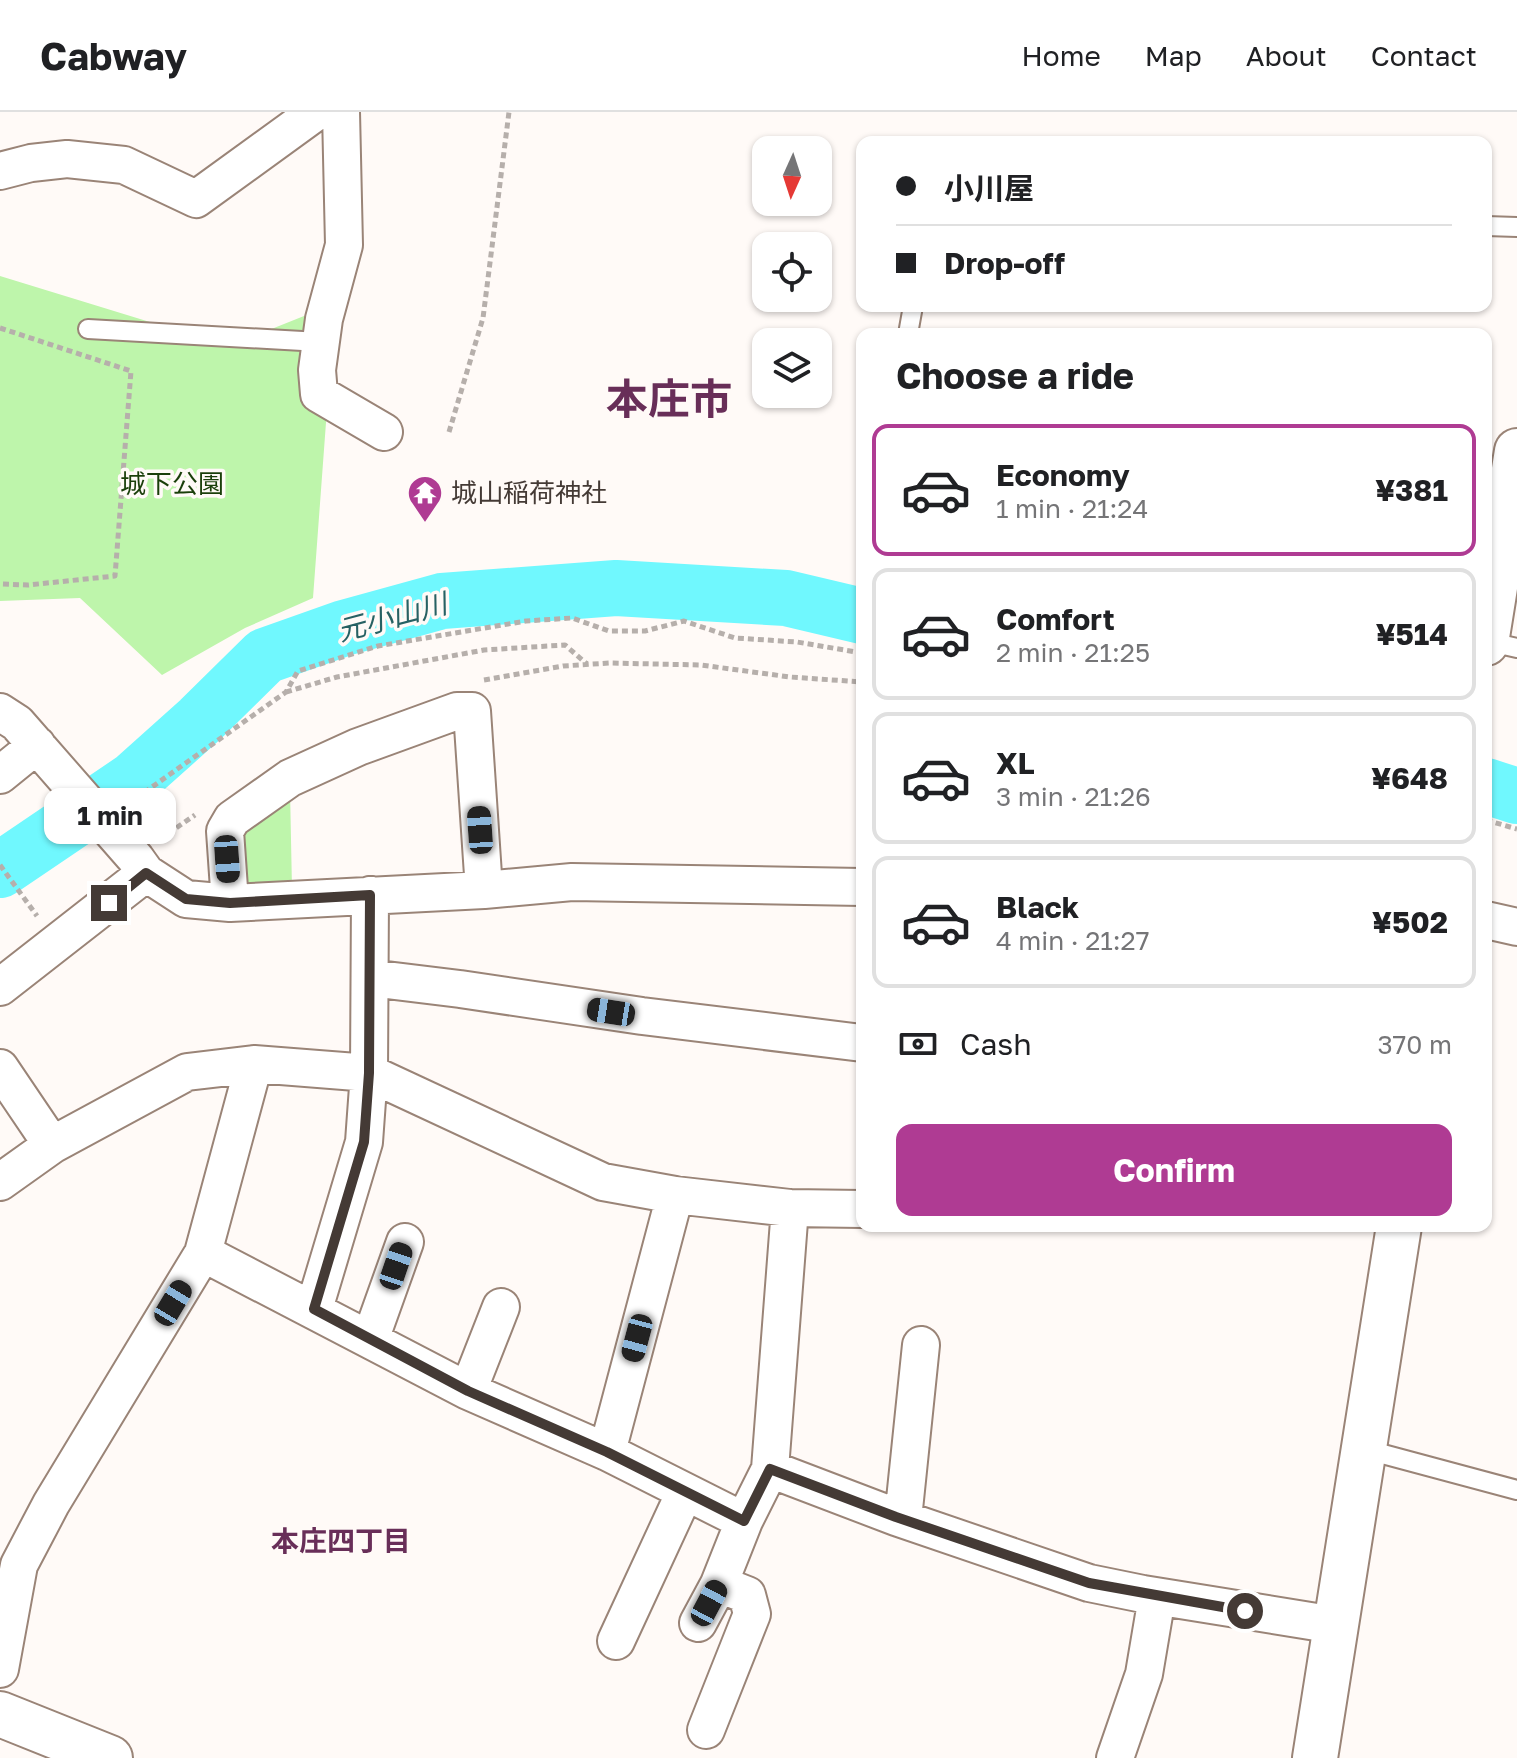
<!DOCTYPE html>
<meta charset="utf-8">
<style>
:root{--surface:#fff;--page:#f2f2f2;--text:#202124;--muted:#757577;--line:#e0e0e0;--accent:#af3b93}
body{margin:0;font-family:"Golos Text","Noto Sans JP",sans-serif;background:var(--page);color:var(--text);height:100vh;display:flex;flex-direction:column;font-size:30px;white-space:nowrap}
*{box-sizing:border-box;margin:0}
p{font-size:26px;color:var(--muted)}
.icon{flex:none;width:44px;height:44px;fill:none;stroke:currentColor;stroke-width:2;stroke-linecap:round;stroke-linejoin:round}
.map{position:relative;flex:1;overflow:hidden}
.drawer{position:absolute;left:856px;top:216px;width:636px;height:904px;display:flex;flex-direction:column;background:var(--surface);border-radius:16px;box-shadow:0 2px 6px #0004}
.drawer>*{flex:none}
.guide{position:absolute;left:856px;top:24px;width:636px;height:176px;border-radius:16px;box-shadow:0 2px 6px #0004;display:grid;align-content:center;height:176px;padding:0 40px;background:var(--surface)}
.needle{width:52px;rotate:183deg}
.tools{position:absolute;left:752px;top:24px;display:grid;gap:16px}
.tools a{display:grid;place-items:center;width:80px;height:80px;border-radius:16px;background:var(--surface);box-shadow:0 2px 6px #0004;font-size:40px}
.end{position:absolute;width:36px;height:36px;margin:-18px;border:10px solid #443a35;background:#fff;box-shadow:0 0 0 4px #fff}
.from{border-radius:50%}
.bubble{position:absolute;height:56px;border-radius:16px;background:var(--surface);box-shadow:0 2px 6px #0004;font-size:26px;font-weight:700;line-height:56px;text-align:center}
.car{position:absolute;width:24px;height:48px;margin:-24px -12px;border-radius:10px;box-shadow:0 0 6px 2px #0007;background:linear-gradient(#222 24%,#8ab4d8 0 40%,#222 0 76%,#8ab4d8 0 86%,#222 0)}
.guide b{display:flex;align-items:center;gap:28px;height:76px;font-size:30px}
.guide b+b{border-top:2px solid var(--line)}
.guide i{width:20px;height:20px;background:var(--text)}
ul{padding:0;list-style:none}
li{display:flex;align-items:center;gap:24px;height:132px;margin:0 16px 12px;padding:0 24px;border:4px solid var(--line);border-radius:16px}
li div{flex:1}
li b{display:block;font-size:30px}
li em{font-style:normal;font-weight:700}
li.active{border-color:var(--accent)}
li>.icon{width:72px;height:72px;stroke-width:1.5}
h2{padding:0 40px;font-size:36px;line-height:96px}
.pay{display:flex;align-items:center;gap:20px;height:88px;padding:0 40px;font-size:30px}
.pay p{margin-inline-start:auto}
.primary-button{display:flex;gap:16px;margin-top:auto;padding:16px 40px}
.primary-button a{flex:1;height:92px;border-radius:16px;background:var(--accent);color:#fff;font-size:32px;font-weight:700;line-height:92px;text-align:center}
header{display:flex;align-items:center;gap:48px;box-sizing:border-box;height:112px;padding:0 40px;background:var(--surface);border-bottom:2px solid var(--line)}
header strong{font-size:38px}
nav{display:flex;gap:44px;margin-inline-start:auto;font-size:28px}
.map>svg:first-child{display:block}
.green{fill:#bef5ab}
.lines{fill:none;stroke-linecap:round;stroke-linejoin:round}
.river{stroke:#70f8fe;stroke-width:56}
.service-casing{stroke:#9a8477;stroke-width:22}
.minor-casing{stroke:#9a8477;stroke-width:40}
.tertiary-casing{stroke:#9a8477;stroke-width:48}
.trunk-casing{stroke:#9a8477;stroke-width:48}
.path{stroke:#b6afab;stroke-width:5;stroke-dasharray:6 4;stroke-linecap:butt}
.service{stroke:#fff;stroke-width:18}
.minor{stroke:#fff;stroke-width:36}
.tertiary{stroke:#fff;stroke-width:44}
.trunk{stroke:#fff;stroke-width:44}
.route{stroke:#443a35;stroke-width:10}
.labels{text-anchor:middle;stroke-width:7;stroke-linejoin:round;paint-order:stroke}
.park-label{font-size:26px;fill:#1a3f0a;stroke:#fffaf7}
.poi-label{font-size:26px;fill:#443a35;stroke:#fffaf7;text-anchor:start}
.water-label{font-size:28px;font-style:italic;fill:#276163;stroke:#fffaf7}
.neighbourhood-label{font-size:28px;font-weight:bold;fill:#682e58;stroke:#fffaf7}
.town-label{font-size:42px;font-weight:bold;fill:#682e58;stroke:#fffaf7}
</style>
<header>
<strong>Cabway</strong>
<nav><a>Home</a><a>Map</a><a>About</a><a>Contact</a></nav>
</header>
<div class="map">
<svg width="1517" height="1646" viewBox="0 0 1517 1646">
<rect width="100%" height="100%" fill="#fffaf7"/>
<path class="green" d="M0 164 215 230 264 220 314 200 329 270 313 486 245 516 162 563 80 486 0 489Z
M290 677 292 777 248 779 237 715Z"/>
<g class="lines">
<path class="river" d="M1486 674 1517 684
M0 758 133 668 200 608 265 544 344 516 442 489 616 476 786 486 862 504"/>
<defs>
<path id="service" d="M1486 114 1517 115
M88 217 320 230
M908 222 913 194
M1486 529 1517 536
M1364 1337 1517 1378"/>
<path id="minor" d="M341 0 344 133 324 207 317 258 319 282 384 320
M0 59 31 51 67 47 124 53 196 87 316 0
M0 600 17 611 136 747 146 761 186 787 230 791 484 778 572 770 862 775
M0 663 37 633
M230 791 225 719 232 707 290 666 358 635 457 599H472L484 778
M1486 808 1517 815
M370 866 460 877 642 904 862 931
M0 875 146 761
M0 956 52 1033 187 960 254 952
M0 1070 52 1033
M203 1141 468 1279 607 1340 744 1409 770 1357 896 1405 1089 1471 1143 1482 1335 1513
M314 1197 364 1030 369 961 603 1070 675 1083
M370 1228 405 1130
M468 1279 501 1195
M607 1340 675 1083 790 1096 862 1097
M770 1357 790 1096
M903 1407 921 1233
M698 1511 719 1472 744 1409
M616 1529 685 1380
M0 1557 19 1453 51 1392 203 1141 254 952 369 961 370 783
M706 1618 752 1502 747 1483 719 1472
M1115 1646 1144 1562 1157 1485"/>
<path id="tertiary" d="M1486 531 1517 339
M1315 1646 1399 1114"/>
<path id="trunk" d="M0 1602 110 1646"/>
</defs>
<use href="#service" class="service-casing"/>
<use href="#minor" class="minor-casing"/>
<use href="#tertiary" class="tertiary-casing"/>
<use href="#trunk" class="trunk-casing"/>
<path class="path" d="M0 216 131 259 115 464 28 473 0 472
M449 320 483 206 509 0
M484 568 563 554 610 551 701 553 790 565 862 570
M286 580 337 565 484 538 565 533 587 552
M128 692 286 580 298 559 378 534 526 509 572 506 609 519H645L684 509 735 526 797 530 862 541
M1486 708 1517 717
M160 727 195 703
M0 753 37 804"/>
<use href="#service" class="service"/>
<use href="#minor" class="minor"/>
<use href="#tertiary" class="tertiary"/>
<use href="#trunk" class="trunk"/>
</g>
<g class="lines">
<path class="route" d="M109 791 146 761 186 787 230 791 370 783 369 961 364 1030 314 1197 468 1279 607 1340 744 1409 770 1357 896 1405 1089 1471 1245 1499"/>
</g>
<defs>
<symbol id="temple-pin" viewBox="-11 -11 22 30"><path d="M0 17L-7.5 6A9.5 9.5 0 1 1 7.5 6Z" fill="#af3b93" stroke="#fffaf7"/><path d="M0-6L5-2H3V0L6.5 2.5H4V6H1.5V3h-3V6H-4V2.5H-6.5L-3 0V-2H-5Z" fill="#fff"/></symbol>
</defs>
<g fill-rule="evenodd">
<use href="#temple-pin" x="405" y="361" width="40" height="54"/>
</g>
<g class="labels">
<g class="park-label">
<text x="172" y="381">城下公園</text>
</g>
<g class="poi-label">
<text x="451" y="390">城山稲荷神社</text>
</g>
<g class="water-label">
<text transform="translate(392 505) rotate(-15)" y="10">元小山川</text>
</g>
<g class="neighbourhood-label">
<text x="341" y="1439">本庄四丁目</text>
</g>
<g class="town-label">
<text x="669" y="302">本庄市</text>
</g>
</g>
</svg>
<div class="tools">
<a><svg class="needle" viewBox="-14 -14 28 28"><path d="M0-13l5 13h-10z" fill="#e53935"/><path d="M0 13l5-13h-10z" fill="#757577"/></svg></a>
<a><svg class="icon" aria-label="locate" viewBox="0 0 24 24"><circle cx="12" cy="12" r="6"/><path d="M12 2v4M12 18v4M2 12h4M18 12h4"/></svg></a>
<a><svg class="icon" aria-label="layers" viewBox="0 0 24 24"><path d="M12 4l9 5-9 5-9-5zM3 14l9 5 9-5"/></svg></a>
</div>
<i class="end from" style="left:1245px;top:1499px"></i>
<i class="end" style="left:109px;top:791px"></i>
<div class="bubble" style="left:44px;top:676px;width:132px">1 min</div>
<i class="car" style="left:480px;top:718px;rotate:356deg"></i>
<i class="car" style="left:227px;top:747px;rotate:176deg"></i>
<i class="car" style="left:611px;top:900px;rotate:279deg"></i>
<i class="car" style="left:396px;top:1154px;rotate:19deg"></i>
<i class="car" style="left:173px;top:1191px;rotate:31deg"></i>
<i class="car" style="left:637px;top:1226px;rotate:195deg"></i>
<i class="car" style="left:709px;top:1491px;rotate:28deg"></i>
<div class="guide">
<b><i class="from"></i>小川屋</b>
<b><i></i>Drop-off</b>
</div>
<section class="drawer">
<h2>Choose a ride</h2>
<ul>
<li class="active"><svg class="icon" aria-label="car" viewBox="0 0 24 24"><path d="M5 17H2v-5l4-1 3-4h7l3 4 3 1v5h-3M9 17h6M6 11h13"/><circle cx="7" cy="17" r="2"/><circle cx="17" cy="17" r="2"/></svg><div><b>Economy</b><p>1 min · 21:24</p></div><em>¥381</em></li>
<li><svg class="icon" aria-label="car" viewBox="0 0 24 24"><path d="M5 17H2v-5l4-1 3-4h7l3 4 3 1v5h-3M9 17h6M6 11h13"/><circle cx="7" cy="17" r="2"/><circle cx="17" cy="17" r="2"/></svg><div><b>Comfort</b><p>2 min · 21:25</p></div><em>¥514</em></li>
<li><svg class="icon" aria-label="car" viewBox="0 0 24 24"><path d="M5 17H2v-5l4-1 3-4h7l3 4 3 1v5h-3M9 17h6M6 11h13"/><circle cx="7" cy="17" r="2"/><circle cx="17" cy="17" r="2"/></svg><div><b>XL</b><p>3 min · 21:26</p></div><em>¥648</em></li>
<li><svg class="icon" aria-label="car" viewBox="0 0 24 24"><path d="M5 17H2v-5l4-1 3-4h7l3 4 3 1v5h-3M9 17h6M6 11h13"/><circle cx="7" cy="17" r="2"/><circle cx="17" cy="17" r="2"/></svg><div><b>Black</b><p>4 min · 21:27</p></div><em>¥502</em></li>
</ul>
<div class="pay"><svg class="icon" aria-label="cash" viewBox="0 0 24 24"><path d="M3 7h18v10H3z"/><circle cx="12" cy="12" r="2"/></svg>Cash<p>370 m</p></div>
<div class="primary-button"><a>Confirm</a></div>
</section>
</div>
